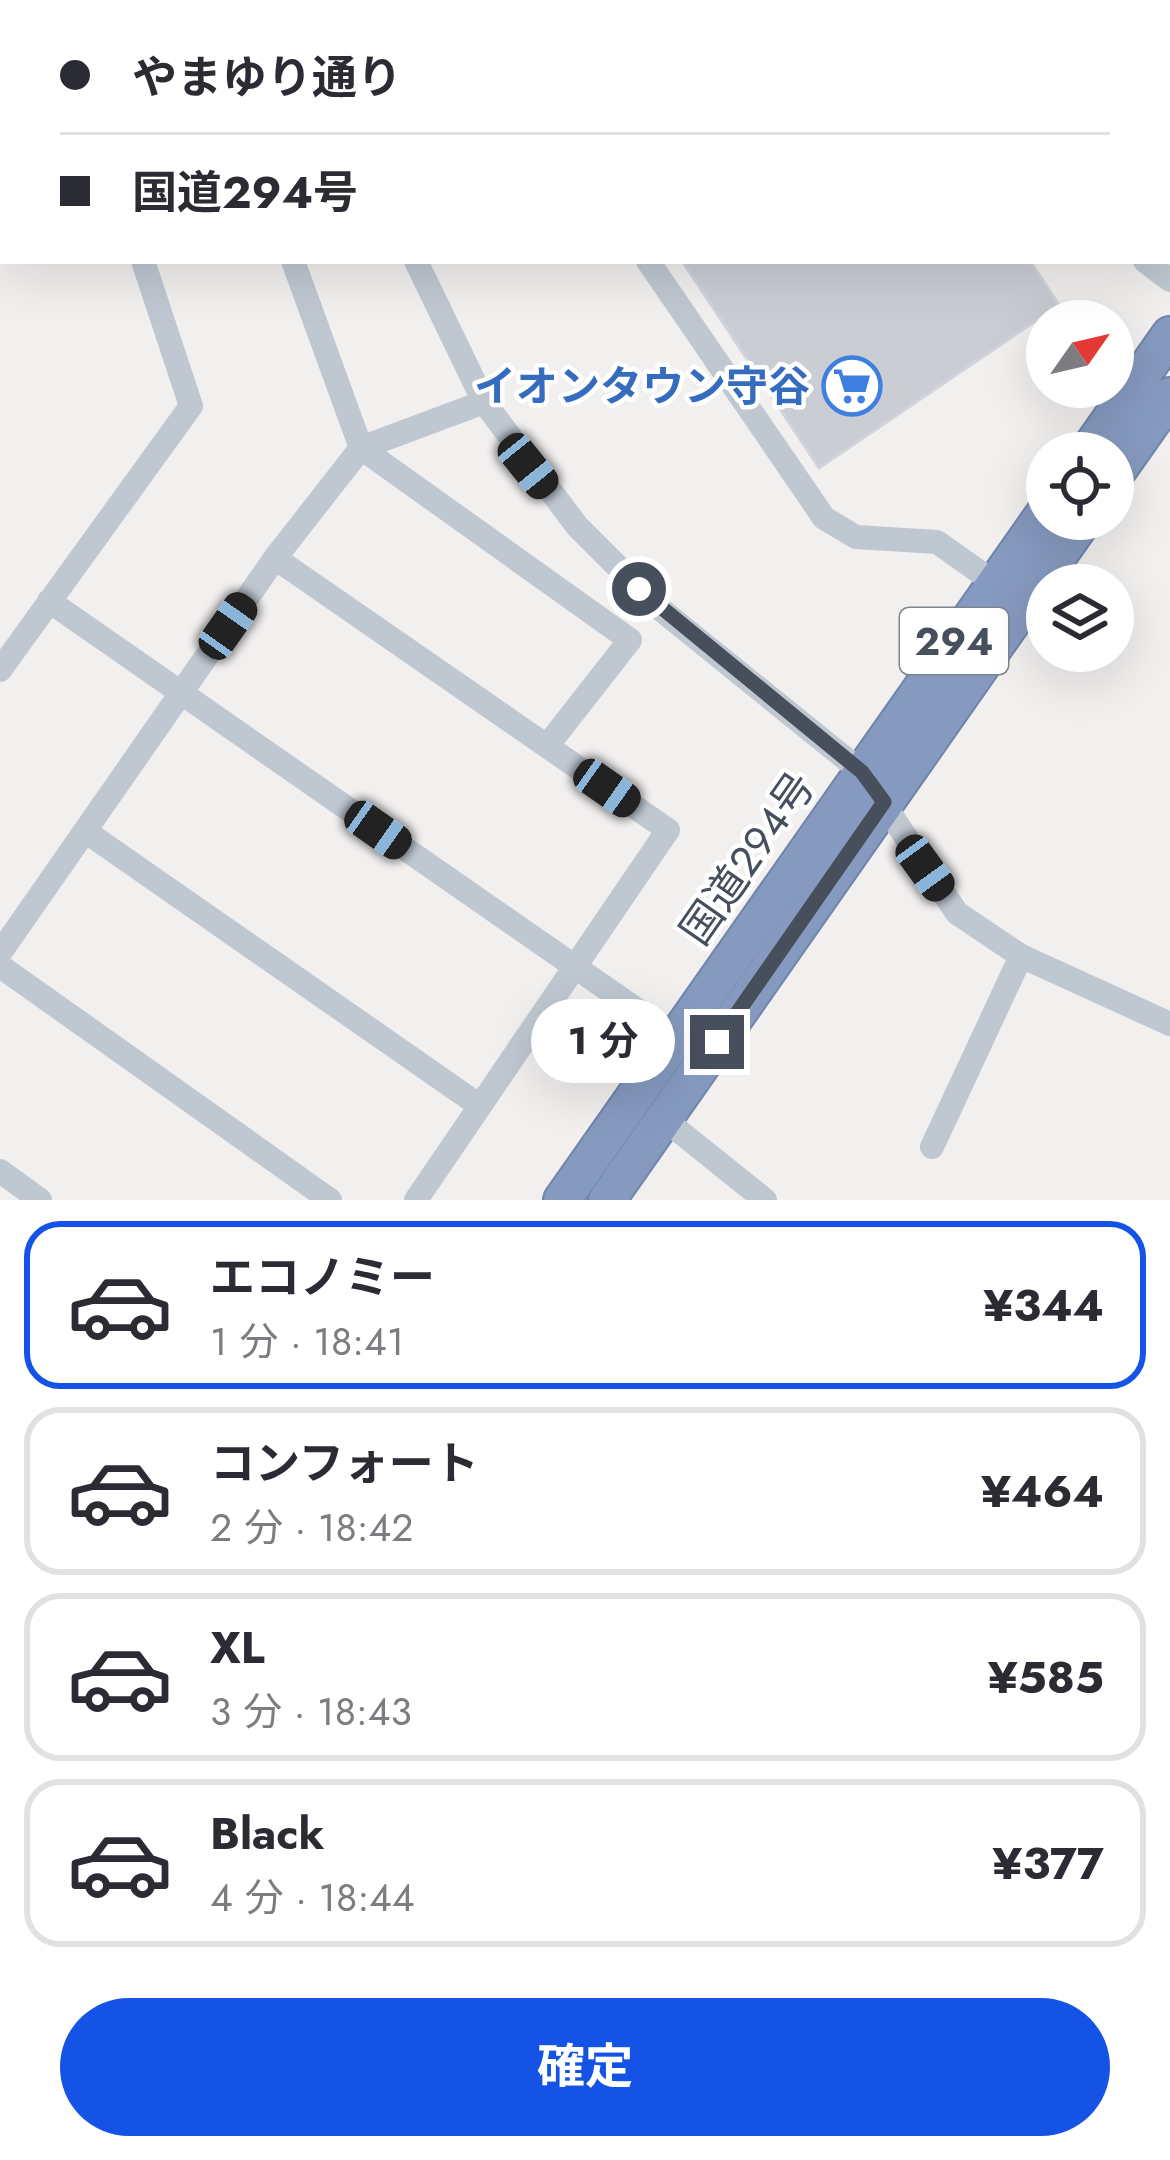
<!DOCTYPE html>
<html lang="ja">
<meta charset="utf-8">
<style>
:root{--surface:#fff;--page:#f7f7f7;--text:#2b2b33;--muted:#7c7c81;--line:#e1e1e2;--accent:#1553e6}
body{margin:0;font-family:Jost,"Noto Sans JP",sans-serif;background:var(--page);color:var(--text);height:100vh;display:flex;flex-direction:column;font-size:45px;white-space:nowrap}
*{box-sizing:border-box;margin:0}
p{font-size:39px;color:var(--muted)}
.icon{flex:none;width:66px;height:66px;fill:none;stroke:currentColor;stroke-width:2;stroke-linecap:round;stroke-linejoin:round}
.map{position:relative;height:1200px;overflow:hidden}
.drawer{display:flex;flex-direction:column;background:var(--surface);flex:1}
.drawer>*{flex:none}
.banner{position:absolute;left:0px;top:0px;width:1170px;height:264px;box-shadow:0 12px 48px #0002;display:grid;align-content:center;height:264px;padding:0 60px;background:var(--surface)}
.needle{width:78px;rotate:56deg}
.controls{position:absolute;left:1026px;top:300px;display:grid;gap:24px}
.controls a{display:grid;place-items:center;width:108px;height:108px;border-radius:50%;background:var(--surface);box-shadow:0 12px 48px #0002;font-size:60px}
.end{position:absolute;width:54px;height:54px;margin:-27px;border:15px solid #474f5d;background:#fff;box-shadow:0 0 0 6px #fff}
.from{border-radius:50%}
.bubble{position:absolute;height:84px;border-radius:42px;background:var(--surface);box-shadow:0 12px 48px #0002;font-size:39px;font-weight:700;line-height:84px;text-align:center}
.car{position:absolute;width:36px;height:72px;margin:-36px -18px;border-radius:15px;box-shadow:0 0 9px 3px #0007;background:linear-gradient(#222 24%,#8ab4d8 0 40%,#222 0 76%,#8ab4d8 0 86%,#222 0)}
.banner b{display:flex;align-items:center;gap:42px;height:114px;font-size:45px}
.banner b+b{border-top:3px solid var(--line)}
.banner i{width:30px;height:30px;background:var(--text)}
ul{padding:21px 0 0;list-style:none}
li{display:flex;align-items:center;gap:36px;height:168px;margin:0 24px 18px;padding:0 36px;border:6px solid var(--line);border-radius:36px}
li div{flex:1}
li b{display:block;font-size:45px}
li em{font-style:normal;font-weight:700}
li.selected{border-color:var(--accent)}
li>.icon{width:108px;height:108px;stroke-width:1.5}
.primary-button{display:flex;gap:24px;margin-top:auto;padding:24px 60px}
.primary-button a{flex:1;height:138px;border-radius:72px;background:var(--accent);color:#fff;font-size:48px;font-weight:700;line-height:138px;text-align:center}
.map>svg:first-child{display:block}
.building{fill:#cbcdd5;stroke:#d3d4db;stroke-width:3}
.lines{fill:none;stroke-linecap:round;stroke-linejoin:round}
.highway-casing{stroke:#7184ab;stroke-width:40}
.path{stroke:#74cfaf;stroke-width:4.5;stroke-dasharray:9 6;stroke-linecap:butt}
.minor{stroke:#bfc7d1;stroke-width:24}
.highway{stroke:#869abf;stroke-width:36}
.route{stroke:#474f5d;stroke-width:15}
.labels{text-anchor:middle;stroke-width:9;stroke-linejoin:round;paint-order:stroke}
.shield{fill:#fff;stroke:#7e848e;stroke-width:3}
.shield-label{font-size:39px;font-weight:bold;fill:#474f5d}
.shop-label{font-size:42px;font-weight:bold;fill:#366cbe;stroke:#fff;text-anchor:end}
.street-label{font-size:42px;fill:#474f5d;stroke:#fff}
</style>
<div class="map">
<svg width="1170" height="1200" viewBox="0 0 1170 1200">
<rect width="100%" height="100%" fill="#f2efef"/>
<path class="building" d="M530 0H903L905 3H531Z
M682 261H1030L1059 305 819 468Z"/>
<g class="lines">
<defs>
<path id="highway" d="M1087 453 1170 335
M1113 477 1170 396
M562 1200 1047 510
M607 1200 1084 519"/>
</defs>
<use href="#highway" class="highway-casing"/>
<path class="path" d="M1167 140 1170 141"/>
<path class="minor" d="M67 0 68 3
M203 0 204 3
M304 0 305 3
M945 0 947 3
M1169 0 1170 2
M0 155H3
M293 261 361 448 630 640 547 746
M416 261 484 402 577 526 659 608 862 772 957 913 1021 956 1170 1024
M648 261 824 518 856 537 937 542 995 583
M1145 261 1170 280
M275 558 668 830 416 1200
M49 601 676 1037
M0 670 191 406 143 261
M85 831 480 1106
M0 953 275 558 361 448 484 402
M0 966 330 1200
M664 1119 765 1200
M932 1147 1021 956
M0 1171 40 1200"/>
<use href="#highway" class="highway"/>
</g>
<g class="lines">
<path class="route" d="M639 589 862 772 884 802 717 1042"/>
</g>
<defs>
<symbol id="supermarket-ring" viewBox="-11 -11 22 22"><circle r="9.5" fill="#fff" stroke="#3f7fe0" stroke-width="1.5"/><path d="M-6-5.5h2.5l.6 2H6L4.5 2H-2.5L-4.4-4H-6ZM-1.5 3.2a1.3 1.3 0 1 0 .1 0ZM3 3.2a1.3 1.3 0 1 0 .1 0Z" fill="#3f7fe0"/></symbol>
</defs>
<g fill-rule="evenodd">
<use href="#supermarket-ring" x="819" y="353" width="66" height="66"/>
</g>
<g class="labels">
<rect class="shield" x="900" y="608" width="108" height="66" rx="9"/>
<g class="shield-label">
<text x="954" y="655">294</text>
</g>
<g class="shop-label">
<text x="810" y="401">イオンタウン守谷</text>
</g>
<g class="street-label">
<text transform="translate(747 858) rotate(-55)" y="15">国道294号</text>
</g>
</g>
</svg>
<div class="controls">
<a><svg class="needle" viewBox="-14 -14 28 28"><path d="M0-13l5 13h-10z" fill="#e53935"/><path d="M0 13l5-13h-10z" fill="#7c7c81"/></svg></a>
<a><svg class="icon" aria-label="locate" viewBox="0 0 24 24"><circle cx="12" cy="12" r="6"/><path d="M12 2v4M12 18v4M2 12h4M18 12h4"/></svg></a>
<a><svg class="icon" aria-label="layers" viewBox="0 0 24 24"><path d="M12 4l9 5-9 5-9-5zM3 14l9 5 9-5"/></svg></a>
</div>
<i class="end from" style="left:639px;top:589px"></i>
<i class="end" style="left:717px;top:1042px"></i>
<div class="bubble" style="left:531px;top:999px;width:144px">1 分</div>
<i class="car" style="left:528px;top:466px;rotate:141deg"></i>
<i class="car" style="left:228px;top:626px;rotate:35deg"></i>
<i class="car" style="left:607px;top:788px;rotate:125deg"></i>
<i class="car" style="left:378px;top:830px;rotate:125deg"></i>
<i class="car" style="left:925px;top:868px;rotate:144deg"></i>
<div class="banner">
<b><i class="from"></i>やまゆり通り</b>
<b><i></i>国道294号</b>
</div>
</div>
<section class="drawer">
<ul>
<li class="selected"><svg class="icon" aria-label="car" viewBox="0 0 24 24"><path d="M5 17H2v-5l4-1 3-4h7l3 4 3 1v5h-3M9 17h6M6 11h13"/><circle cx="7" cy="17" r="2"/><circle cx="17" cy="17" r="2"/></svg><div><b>エコノミー</b><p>1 分 · 18:41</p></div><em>¥344</em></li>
<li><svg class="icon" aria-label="car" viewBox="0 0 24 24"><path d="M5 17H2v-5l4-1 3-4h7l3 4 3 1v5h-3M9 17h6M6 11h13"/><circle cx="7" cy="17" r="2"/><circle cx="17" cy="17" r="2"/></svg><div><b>コンフォート</b><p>2 分 · 18:42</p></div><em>¥464</em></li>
<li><svg class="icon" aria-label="car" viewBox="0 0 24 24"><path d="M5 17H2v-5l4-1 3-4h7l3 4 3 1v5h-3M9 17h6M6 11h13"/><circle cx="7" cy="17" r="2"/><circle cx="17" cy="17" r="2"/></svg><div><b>XL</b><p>3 分 · 18:43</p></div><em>¥585</em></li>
<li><svg class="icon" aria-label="car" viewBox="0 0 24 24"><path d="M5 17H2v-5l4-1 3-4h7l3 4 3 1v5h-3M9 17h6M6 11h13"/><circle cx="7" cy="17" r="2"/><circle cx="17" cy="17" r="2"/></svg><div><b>Black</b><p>4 分 · 18:44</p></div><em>¥377</em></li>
</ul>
<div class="primary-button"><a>確定</a></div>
</section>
